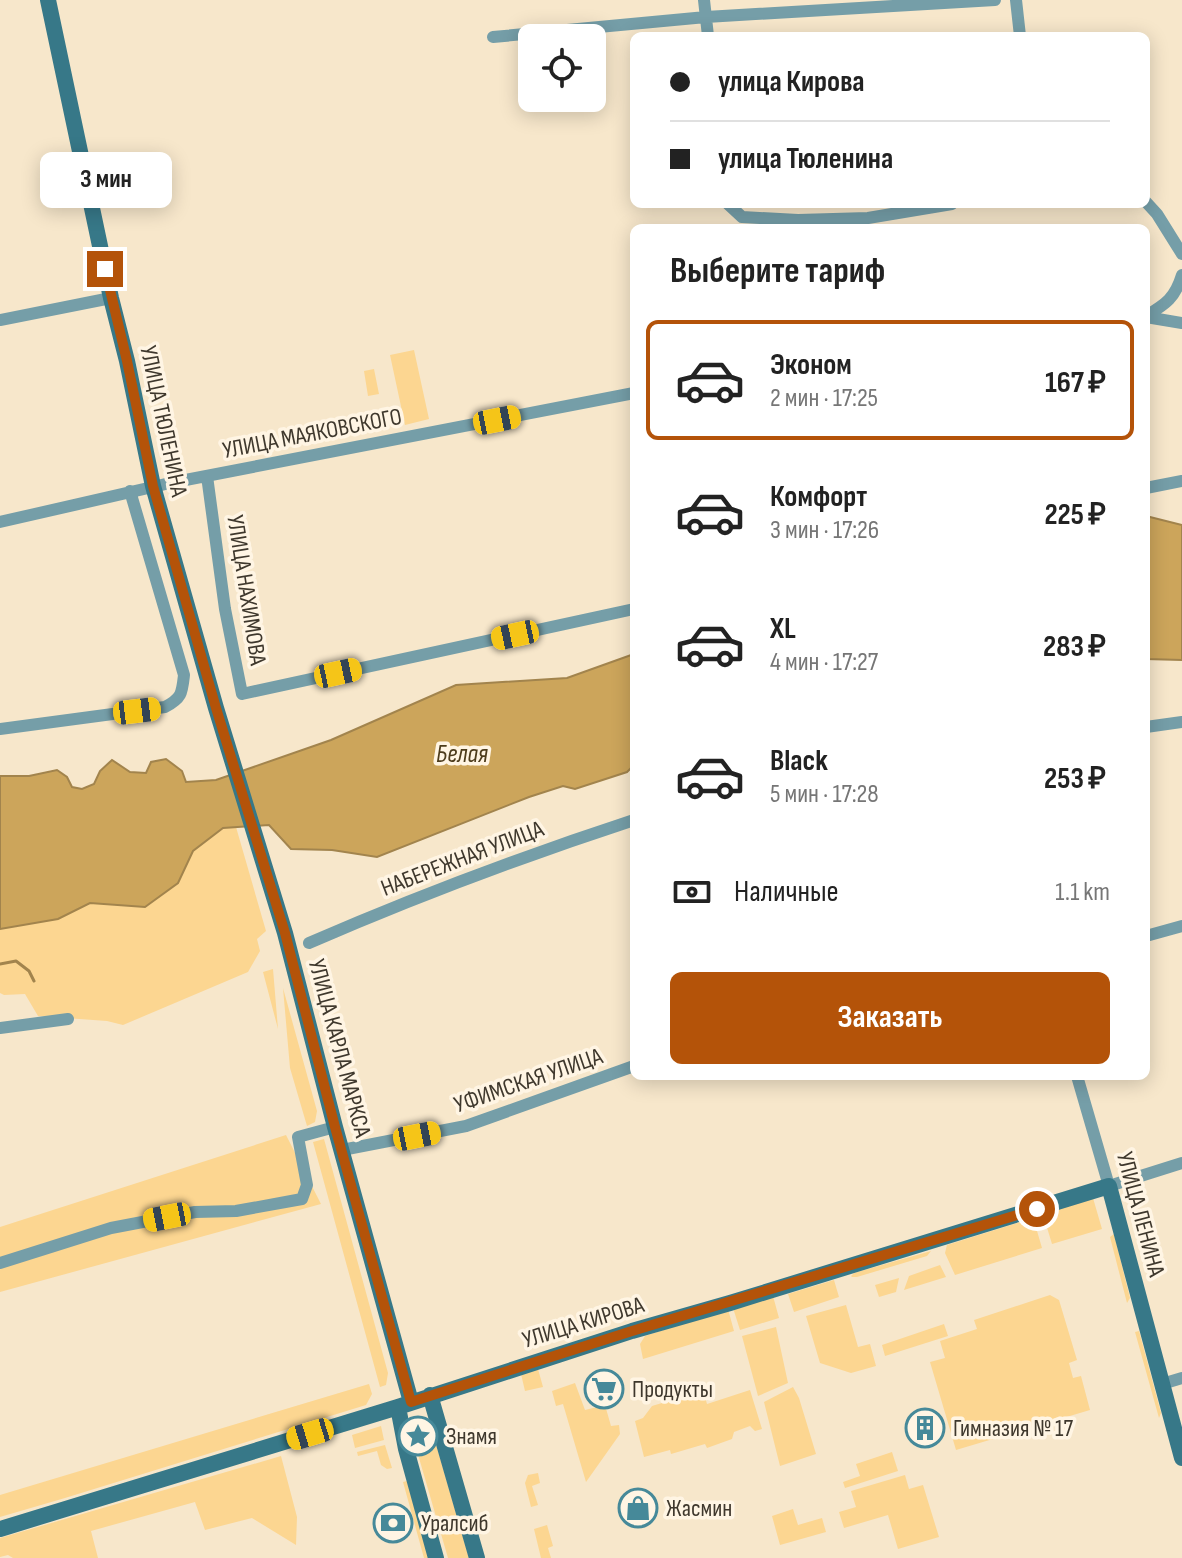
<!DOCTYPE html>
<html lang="ru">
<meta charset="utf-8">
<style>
:root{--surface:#fff;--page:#f6f6f6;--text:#222;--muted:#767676;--line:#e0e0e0;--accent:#b45309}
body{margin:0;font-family:"Sofia Sans Condensed",sans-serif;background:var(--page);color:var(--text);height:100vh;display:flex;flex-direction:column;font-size:30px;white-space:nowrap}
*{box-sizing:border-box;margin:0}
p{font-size:26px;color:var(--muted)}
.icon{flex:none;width:44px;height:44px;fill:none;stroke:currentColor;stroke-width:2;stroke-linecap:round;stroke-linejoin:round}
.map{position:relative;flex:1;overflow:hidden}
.panel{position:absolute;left:630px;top:224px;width:520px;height:856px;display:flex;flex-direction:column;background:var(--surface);border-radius:12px;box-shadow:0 4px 20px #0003}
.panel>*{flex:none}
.hud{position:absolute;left:630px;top:32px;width:520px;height:176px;border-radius:12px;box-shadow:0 4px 20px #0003;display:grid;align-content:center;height:176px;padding:0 40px;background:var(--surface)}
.tools{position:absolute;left:518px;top:24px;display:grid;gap:16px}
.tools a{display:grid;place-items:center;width:88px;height:88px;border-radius:12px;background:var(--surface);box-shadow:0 4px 20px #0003;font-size:40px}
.end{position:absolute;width:36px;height:36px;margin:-18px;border:10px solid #b45309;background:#fff;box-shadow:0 0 0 4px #fff}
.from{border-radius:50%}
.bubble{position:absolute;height:56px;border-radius:12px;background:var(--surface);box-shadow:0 4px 20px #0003;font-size:26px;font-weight:700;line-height:56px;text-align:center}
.car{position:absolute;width:24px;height:48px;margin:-24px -12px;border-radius:10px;box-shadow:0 0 6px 2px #0007;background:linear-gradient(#f5c518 24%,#345 0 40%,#f5c518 0 76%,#345 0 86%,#f5c518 0)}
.hud b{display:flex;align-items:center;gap:28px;height:76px;font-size:30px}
.hud b+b{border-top:2px solid var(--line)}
.hud i{width:20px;height:20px;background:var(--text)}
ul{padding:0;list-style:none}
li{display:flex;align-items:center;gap:24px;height:120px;margin:0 16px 12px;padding:0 24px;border:4px solid transparent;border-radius:12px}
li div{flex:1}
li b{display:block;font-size:30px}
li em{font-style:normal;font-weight:700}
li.active{border-color:var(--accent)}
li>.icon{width:72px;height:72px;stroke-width:1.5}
h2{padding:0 40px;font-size:36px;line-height:96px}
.pay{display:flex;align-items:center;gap:20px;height:88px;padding:0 40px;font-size:30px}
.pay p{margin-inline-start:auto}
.button{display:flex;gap:16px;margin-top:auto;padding:16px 40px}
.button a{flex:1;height:92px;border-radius:12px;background:var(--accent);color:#fff;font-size:32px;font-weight:700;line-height:92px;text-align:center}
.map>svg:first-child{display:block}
.green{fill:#fcd691}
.water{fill:#cca55b;stroke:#a2844d;stroke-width:2}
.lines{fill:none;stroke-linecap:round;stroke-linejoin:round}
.stream{stroke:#a2844d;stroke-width:3}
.street{stroke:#759ea8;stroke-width:12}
.secondary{stroke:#377888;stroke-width:16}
.route{stroke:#b45309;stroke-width:10}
.labels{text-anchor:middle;stroke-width:7;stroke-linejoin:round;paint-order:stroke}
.street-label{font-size:24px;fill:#3f382d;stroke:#fff5e4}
.poi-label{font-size:24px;fill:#3f382d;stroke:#fff5e4;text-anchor:start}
.water-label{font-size:26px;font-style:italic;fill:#4d3c1c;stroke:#fff5e4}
</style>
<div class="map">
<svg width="1182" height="1558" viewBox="0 0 1182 1558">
<rect width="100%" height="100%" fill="#f7e7cb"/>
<path class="green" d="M414 350 429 419 405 425 390 355Z
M374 369 379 394 368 396 364 371Z
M384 415 386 427 365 431 362 419Z
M236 827 266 931 257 939 260 951 248 972 123 1025 107 1021 38 1016 25 994 4 995 0 993V929L58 919 90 903 145 906 177 883 193 851 223 828Z
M273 969 278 1029 263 972Z
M283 988 317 1111 315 1122 307 1126 290 1068Z
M286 1135 321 1204 0 1292V1227Z
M324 1139 388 1373 386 1385 380 1387 313 1142Z
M1093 1198 1102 1229 1052 1244 1045 1221 1049 1211Z
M1027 1220 1035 1224 1042 1248 955 1275 945 1253 947 1245Z
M1114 1234 1130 1298 1127 1303 1110 1237Z
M931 1251 927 1256 857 1277H852L851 1276 854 1273Z
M940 1265 946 1277 904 1290 909 1276Z
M899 1278 896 1292 879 1297 875 1285Z
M834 1280 839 1297 794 1312 788 1294Z
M1050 1295 1059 1300 1077 1360 1069 1363 1073 1378 1081 1376 1090 1410 956 1450 930 1362 945 1358 940 1341 977 1329 974 1320Z
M773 1296 779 1318 740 1330 733 1308Z
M846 1305 858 1347 870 1344 876 1366 851 1373 820 1363 806 1316Z
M728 1309 734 1331 643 1359 640 1344 645 1336Z
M944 1324 948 1336 885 1356 882 1345Z
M776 1327 788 1383 758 1396 742 1336Z
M1139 1331 1161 1413 1159 1418 1135 1332Z
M538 1369 543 1387 525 1391 521 1374Z
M701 1382 707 1404 750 1390 762 1429 755 1431 750 1426 734 1432 732 1439 707 1448 705 1444 671 1454 670 1450 644 1457 635 1421 643 1418 652 1406 695 1393 693 1384Z
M575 1383 585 1410 605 1405 611 1426 619 1425 620 1434 586 1482 563 1404 556 1406 552 1391Z
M369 1384 372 1394 366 1405 65 1498 0 1517V1495Z
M793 1387 799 1398 816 1454 780 1466 764 1402Z
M381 1426 384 1440 355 1448 352 1435Z
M419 1429H432L436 1439 414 1446C411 1437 413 1435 419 1429Z
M436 1444 469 1558H448L417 1451Z
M385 1445 392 1468 387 1469 381 1465 377 1451 358 1456 357 1452Z
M892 1452 898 1471 845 1488 843 1482 860 1476 856 1464Z
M281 1456 297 1517 296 1545 252 1518 205 1530 195 1502 91 1531 98 1558H13L8 1555 0 1557V1538Z
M538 1473 540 1483 532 1486 538 1505 531 1507 525 1483 528 1475Z
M905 1475 909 1489 923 1485 939 1537 898 1549 888 1515 844 1528 839 1512 856 1507 851 1491Z
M407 1481 429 1558H424L403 1482Z
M793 1509 798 1525 822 1518 826 1532 780 1545 772 1516Z
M547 1525 553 1546 548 1548 551 1558H541L534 1529Z"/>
<path class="water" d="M1146 516 1182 525V660L1146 659Z
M634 654V765L627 772 575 789 563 786 529 797 377 857 332 850 291 849 269 825 223 828 193 851 178 883 145 907 90 903 58 919 0 929V776H29L57 770 67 777 72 787 82 789 94 784 100 771 112 760 130 772 146 773 151 762 166 759 182 771 186 782 216 780 331 740 456 685 567 678Z"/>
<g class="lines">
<path class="stream" d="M0 964 16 961 29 971 34 981"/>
<path class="street" d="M704 0 708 36
M1016 0 1020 36
M493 37 706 17 995 0
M1146 202 1157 214 1182 254
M728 204 742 217 798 220 868 218 952 204
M1146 316C1166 304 1175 298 1182 275
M1146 317 1182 323
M0 320 111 298
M207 476 225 609 242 694 634 609
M1146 488 1182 481
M0 522 170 483 634 393
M1146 727 1182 722
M0 729 165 707C182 698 182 693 184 675L130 491
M1146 936 1182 926
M309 943C415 897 524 856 634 820
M0 1028 68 1019
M1077 1076 1109 1186 1182 1163
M342 1150 466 1126 634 1066
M0 1263 111 1228 195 1212 236 1211 302 1199 307 1185 298 1137 335 1127
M1162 1384 1182 1378"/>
<path class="secondary" d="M48 0 111 298 127 361 153 486 216 708 285 933 335 1127 411 1402
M430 1395 477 1558
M398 1407 406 1449 436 1558
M0 1529 398 1407 632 1331 730 1303 1109 1186 1182 1458"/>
</g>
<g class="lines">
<path class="route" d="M105 269 127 361 153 486 216 708 285 933 335 1127 411 1402 632 1331 1037 1209"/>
</g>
<defs>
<symbol id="supermarket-ring" viewBox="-11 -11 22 22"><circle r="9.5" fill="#fff5e4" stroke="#468999" stroke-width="1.5"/><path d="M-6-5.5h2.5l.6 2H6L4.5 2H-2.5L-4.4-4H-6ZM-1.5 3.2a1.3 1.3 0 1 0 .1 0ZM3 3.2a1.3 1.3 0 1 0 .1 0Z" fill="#468999"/></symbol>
<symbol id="building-ring" viewBox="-11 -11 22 22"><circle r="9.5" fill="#fff5e4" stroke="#468999" stroke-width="1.5"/><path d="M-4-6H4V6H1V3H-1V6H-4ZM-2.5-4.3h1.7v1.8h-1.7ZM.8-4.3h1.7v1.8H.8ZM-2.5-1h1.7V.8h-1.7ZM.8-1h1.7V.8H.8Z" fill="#468999"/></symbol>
<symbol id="sight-ring" viewBox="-11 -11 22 22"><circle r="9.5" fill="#fff5e4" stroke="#468999" stroke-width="1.5"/><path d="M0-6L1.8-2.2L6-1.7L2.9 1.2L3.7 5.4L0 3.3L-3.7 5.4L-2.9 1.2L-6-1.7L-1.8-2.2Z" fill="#468999"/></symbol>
<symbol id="shop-ring" viewBox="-11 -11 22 22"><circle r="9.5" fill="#fff5e4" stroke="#468999" stroke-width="1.5"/><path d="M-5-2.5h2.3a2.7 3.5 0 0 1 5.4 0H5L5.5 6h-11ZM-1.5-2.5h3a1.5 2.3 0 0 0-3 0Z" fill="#468999"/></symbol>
<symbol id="bank-ring" viewBox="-11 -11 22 22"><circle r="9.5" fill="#fff5e4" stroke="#468999" stroke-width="1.5"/><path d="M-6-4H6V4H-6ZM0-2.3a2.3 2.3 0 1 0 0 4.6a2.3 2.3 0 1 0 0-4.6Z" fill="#468999"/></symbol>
</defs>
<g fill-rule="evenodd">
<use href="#supermarket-ring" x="582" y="1367" width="44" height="44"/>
<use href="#building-ring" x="903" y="1406" width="44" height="44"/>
<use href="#sight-ring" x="396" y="1414" width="44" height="44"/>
<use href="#shop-ring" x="616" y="1486" width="44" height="44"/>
<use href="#bank-ring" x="371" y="1501" width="44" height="44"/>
</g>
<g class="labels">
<g class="street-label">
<text transform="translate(164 421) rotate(78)" y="8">УЛИЦА ТЮЛЕНИНА</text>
<text transform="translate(312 433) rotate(-11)" y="8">УЛИЦА МАЯКОВСКОГО</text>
<text transform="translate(247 590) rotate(81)" y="8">УЛИЦА НАХИМОВА</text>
<text transform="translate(462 858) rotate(-21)" y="8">НАБЕРЕЖНАЯ УЛИЦА</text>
<text transform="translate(340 1048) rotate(75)" y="8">УЛИЦА КАРЛА МАРКСА</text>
<text transform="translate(528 1080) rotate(-19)" y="8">УФИМСКАЯ УЛИЦА</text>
<text transform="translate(1141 1214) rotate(75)" y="8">УЛИЦА ЛЕНИНА</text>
<text transform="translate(583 1322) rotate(-17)" y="8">УЛИЦА КИРОВА</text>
</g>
<g class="poi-label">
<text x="632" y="1397">Продукты</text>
<text x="953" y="1436">Гимназия № 17</text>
<text x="446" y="1444">Знамя</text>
<text x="666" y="1516">Жасмин</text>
<text x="421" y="1531">Уралсиб</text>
</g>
<g class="water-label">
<text x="462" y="762">Белая</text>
</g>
</g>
</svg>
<div class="tools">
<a><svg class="icon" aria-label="locate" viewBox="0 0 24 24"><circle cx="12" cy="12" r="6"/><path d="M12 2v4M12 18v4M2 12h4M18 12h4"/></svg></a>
</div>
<i class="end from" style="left:1037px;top:1209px"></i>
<i class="end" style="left:105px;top:269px"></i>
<div class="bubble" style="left:40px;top:152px;width:132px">3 мин</div>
<i class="car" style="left:497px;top:420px;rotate:79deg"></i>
<i class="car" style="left:515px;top:635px;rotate:258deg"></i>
<i class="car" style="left:338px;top:673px;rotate:78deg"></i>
<i class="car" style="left:137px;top:711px;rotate:83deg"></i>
<i class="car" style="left:417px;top:1136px;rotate:79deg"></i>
<i class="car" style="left:167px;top:1217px;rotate:259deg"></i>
<i class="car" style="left:310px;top:1434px;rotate:253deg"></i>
<div class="hud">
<b><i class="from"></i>улица Кирова</b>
<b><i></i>улица Тюленина</b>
</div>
<section class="panel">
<h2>Выберите тариф</h2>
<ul>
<li class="active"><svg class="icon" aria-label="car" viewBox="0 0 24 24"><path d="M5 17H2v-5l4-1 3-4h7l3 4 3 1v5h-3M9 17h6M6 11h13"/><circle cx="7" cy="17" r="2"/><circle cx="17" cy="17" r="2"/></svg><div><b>Эконом</b><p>2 мин · 17:25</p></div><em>167 ₽</em></li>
<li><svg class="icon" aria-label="car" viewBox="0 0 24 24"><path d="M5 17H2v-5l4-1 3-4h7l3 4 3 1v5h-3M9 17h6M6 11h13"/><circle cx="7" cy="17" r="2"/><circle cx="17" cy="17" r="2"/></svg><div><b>Комфорт</b><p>3 мин · 17:26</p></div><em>225 ₽</em></li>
<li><svg class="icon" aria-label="car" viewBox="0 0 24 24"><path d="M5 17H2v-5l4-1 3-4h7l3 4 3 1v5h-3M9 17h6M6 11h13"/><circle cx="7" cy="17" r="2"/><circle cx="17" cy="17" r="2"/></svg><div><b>XL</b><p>4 мин · 17:27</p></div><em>283 ₽</em></li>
<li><svg class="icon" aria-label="car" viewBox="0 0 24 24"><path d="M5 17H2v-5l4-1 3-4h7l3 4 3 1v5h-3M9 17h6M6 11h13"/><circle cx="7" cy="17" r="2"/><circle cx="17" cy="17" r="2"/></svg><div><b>Black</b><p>5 мин · 17:28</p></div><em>253 ₽</em></li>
</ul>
<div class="pay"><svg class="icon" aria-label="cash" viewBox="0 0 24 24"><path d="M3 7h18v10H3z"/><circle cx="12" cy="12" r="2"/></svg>Наличные<p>1.1 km</p></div>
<div class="button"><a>Заказать</a></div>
</section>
</div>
